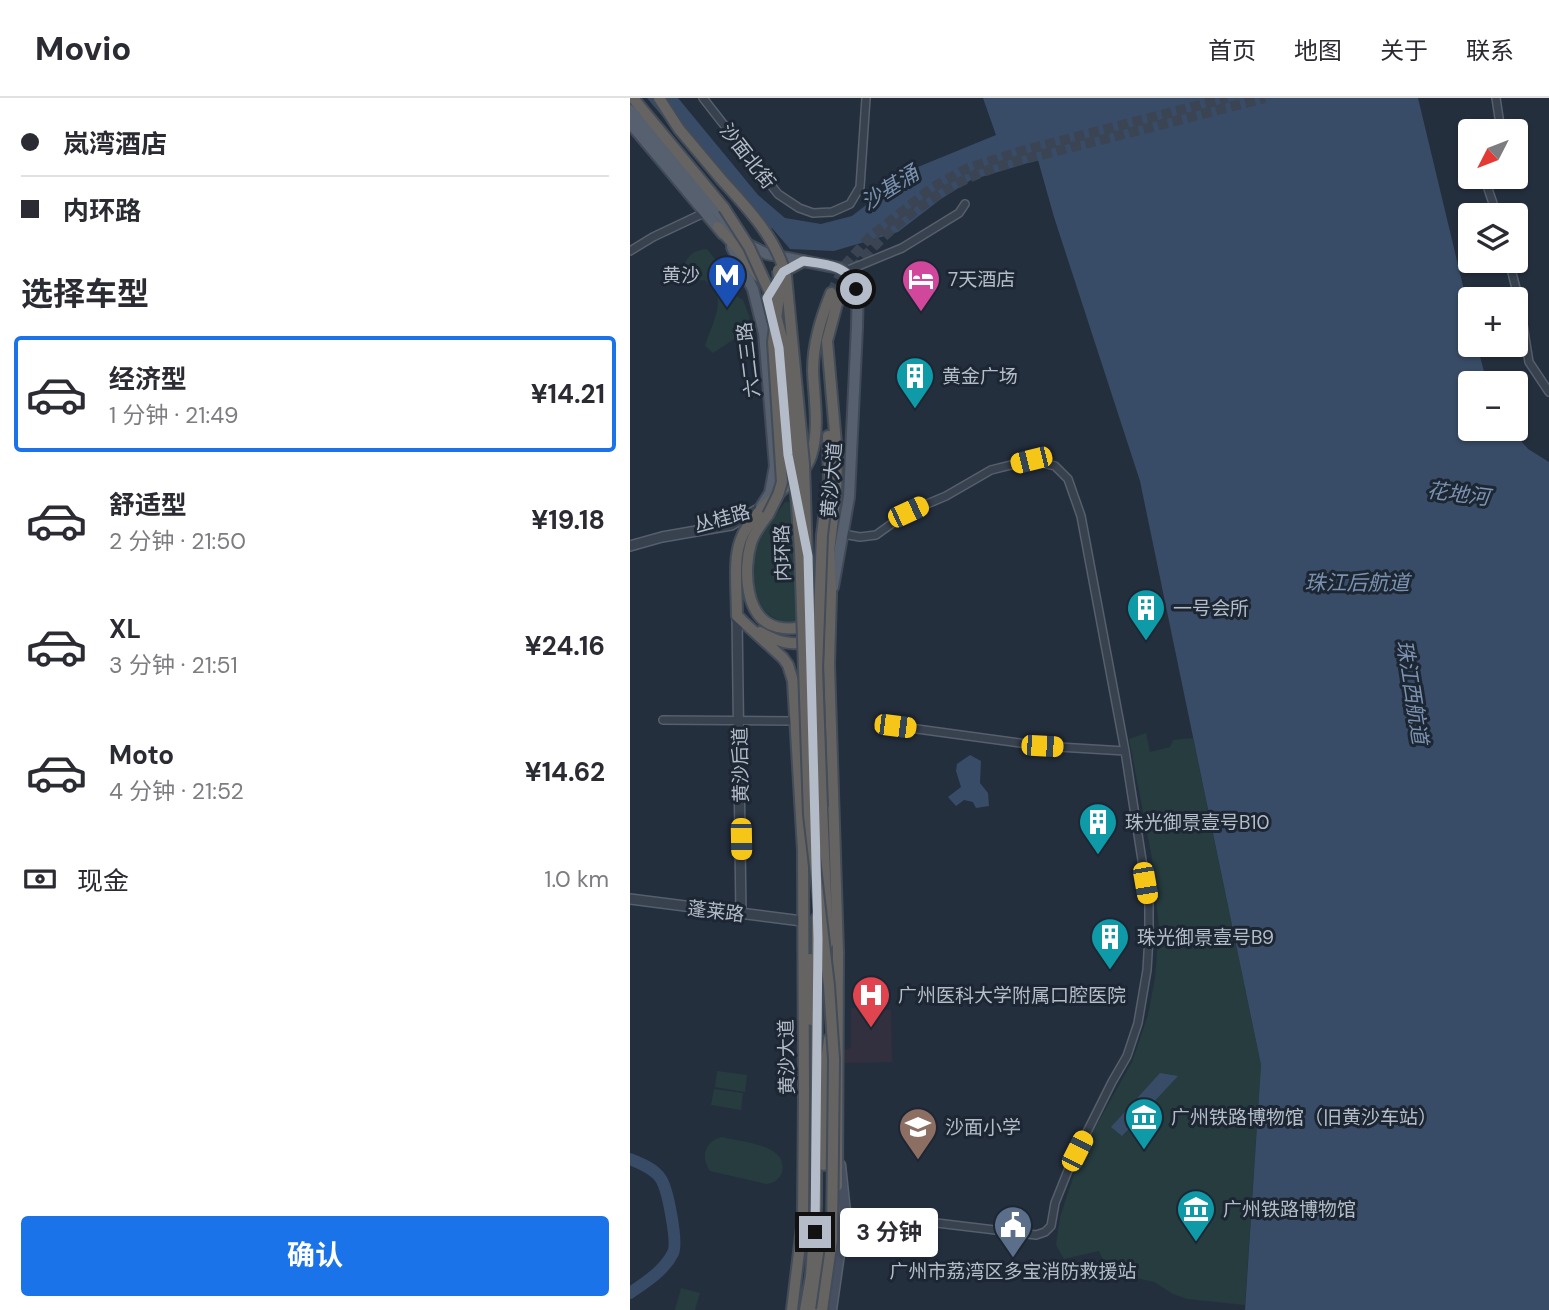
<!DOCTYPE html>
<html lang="zh">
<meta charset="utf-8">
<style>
:root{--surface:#fff;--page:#f2f2f3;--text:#2b2b33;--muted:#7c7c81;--line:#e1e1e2;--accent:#1a73e8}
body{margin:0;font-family:"DM Sans","Noto Sans SC",sans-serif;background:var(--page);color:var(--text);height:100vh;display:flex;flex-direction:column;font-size:26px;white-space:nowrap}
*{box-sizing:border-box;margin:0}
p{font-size:23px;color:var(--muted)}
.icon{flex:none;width:38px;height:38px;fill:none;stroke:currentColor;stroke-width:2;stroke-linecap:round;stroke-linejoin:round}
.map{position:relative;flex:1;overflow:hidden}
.sheet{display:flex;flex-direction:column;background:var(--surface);width:630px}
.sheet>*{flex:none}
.hud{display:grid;align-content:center;height:154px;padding:0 21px;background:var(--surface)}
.needle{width:46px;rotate:228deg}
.buttons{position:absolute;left:828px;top:21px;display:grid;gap:14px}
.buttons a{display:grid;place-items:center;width:70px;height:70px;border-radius:7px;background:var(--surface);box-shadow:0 2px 5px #0004;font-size:35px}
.end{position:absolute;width:32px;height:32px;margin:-16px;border:9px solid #b4bcc9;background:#111;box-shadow:0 0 0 4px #111}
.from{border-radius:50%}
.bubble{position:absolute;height:49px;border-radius:7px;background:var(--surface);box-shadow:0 2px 5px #0004;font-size:23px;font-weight:700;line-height:49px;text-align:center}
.car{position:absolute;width:21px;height:42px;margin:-21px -10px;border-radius:9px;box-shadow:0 0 5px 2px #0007;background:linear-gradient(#f5c518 24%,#345 0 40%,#f5c518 0 76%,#345 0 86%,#f5c518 0)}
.hud b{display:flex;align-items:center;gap:24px;height:66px;font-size:26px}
.hud b+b{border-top:2px solid var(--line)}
.hud i{width:18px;height:18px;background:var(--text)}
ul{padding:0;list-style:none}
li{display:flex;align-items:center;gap:21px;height:116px;margin:0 14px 10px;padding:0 7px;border:4px solid transparent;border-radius:7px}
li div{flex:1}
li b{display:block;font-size:26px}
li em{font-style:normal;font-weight:700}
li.on{border-color:var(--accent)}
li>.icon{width:63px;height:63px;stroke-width:1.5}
h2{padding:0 21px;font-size:32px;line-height:84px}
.pay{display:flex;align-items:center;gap:18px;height:77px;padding:0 21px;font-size:26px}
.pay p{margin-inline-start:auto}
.action{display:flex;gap:14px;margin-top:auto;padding:14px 21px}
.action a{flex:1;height:80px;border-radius:7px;background:var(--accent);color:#fff;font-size:28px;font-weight:700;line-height:80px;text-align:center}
header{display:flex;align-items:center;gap:42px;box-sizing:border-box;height:98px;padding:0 35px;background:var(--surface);border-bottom:2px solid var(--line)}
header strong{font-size:33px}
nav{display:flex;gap:38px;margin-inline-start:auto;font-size:24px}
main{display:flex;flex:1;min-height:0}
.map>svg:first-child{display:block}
.medical{fill:#32303f}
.green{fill:#263c3f}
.water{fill:#394c67}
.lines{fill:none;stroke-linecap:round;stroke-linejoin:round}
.river{stroke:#394c67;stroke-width:12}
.trunk-tunnel{stroke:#3a4453;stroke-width:10;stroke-dasharray:10 5;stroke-linecap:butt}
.minor-casing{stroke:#565f6c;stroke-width:10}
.tertiary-casing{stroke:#565f6c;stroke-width:12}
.secondary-casing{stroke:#565f6c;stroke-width:13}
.primary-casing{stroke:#414a57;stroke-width:14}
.trunk-casing{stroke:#434c59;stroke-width:14}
.minor{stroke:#38414e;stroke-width:7}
.tertiary{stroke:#38414e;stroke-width:9}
.secondary{stroke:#465061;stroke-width:10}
.primary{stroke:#56606e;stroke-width:10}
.trunk{stroke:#656462;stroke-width:10}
.trunk-bridge-casing{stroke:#434c59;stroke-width:14;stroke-linecap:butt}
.trunk-bridge{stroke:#656462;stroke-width:10}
.route{stroke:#b4bcc9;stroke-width:9}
.labels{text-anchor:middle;stroke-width:6;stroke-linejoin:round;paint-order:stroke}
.street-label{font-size:19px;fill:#b4bcc9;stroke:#1d2633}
.poi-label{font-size:19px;fill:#b4bcc9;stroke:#1d2633;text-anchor:start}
.water-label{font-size:21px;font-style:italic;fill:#7c92b1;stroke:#1d2633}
</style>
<header>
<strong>Movio</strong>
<nav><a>首页</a><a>地图</a><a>关于</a><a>联系</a></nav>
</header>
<main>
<section class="sheet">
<div class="hud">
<b><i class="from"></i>岚湾酒店</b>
<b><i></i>内环路</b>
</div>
<h2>选择车型</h2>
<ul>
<li class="on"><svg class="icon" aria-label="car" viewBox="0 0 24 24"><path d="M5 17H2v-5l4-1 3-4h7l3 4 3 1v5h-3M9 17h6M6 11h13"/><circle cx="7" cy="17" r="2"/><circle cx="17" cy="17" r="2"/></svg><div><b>经济型</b><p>1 分钟 · 21:49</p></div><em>¥14.21</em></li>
<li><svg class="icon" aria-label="car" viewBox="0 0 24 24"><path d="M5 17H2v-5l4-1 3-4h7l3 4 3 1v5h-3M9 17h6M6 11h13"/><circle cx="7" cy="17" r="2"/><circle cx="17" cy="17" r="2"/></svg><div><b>舒适型</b><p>2 分钟 · 21:50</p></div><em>¥19.18</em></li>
<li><svg class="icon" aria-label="car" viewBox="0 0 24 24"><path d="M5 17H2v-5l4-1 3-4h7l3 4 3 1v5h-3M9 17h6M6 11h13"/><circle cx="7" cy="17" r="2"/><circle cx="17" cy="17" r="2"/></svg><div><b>XL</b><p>3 分钟 · 21:51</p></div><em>¥24.16</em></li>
<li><svg class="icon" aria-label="car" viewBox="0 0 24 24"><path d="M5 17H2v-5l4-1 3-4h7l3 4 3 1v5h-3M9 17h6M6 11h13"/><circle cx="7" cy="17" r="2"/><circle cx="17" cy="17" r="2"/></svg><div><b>Moto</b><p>4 分钟 · 21:52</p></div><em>¥14.62</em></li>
</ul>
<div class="pay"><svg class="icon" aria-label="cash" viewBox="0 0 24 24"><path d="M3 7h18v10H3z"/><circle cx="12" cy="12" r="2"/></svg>现金<p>1.0 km</p></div>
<div class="action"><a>确认</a></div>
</section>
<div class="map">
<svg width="919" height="1212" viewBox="0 0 919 1212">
<rect width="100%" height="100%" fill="#242f3e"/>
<path class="medical" d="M221 910 261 912 262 964 213 965 214 952 221 950Z"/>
<path class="green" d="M77 151 97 176 82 189 75 182C64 183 56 180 54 168 58 157 64 152 77 151Z
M95 191 113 202 120 220 109 238 83 255 75 248C79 232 91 215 87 198Z
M155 404 165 405 167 524C134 525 123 504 124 473 124 464 123 454 126 445 132 430 146 418 155 404Z
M516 635 520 654 540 649 543 642 563 640 631 967 615 1207 557 1201 543 1196 524 1184 479 1174 469 1153 434 1161 426 1147 430 1119 452 1053 502 964 518 917 525 880 529 830 522 760 499 641Z
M87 973 117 977 115 994 85 989Z
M84 991 113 995 111 1012 81 1007Z
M92 1039C110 1044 159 1046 152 1074 150 1081 143 1086 136 1086L80 1073C70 1059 75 1043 92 1039Z
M51 1190 70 1195 65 1212H45Z"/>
<path class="water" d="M17 0H48L128 97 155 120 191 126 222 118 283 71 366 37 353 0H788L840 217V247H847L857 285H840V331H881L898 351 919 364V1212H615L631 967 510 383 424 119 408 62 341 82 311 101 268 134 204 153 160 151 142 130 133 137Z
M340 657 351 663 350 685 358 695 359 708 346 710 343 704 334 702 326 708 318 699 331 689 326 673 327 666Z
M530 975 548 978 492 1038 481 1029Z"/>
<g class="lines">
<path class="river" d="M0 1061C10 1065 25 1071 31 1081 38 1092 48 1145 43 1155 34 1173 16 1184 0 1195"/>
<path class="trunk-tunnel" d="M201 195 215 167 239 140 302 90 336 71 388 54 597 0
M209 198C229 151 295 99 341 79 377 63 417 56 454 46 515 31 575 15 635 0"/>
<defs>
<path id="minor" d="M73 0 148 96 169 110 183 115 202 114 220 106 230 89 236 0
M866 0 871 33
M854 79 867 117
M0 153 23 139 76 114
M879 163 889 202 899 264 919 294
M216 173 272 150 329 115 335 106
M213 436 230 439 246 437 278 414 316 398 361 372 401 362 425 368 438 381 451 418 495 653 519 807V839L517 872 508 925 497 958 482 984 439 1070 425 1105 421 1128 415 1134 406 1137 215 1114
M33 622 165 623
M265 628 412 648 495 653"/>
<path id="tertiary" d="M0 448 32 439 101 427 130 410
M107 518 111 816
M0 801 172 823"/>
<path id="secondary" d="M201 1212 215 1114 210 1067"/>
<path id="primary" d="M0 12 105 134
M0 25 93 136
M117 146 137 156 209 170C232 181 227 208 227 229L219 399 203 489
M102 149 123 191 134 235 145 368 140 395 131 409"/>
<path id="trunk" d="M3 0 94 110
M29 0 49 31 91 81
M88 129 116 160 128 178
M138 200 153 174 173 163
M198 338 199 381
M138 417C131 426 124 435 121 445 113 472 115 521 147 529 159 532 169 531 179 525
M107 518 153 560 158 567 163 583 173 752 174 996 173 1121 162 1212
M111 521 107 518C106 455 98 437 150 394 162 383 176 374 181 358 190 330 184 301 183 273 183 245 191 220 201 195
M130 534C146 543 164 550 181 541
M192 709 198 845
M180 861 181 922
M194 1067 196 963 199 941
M207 1088 208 854 199 566 201 496 199 454 206 394 207 357 197 243 209 198
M175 1212 181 1178 186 1107 187 820
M183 1212 193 1122"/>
</defs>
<use href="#minor" class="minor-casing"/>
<use href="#tertiary" class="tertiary-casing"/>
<use href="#secondary" class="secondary-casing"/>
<use href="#primary" class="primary-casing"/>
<use href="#trunk" class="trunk-casing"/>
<use href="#minor" class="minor"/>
<use href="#tertiary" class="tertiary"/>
<use href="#secondary" class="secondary"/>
<use href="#primary" class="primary"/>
<use href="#trunk" class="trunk"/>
<defs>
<path id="trunk-bridge" d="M91 81C117 110 146 139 156 178L174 366 180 556
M94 110 119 149 140 195 152 240 159 291 170 452 179 717 199 888 204 961 202 1142 192 1212
M138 417 148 397 152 384 143 244 150 191 148 172
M192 709 187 571 192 437 199 381"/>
</defs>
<use href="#trunk-bridge" class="trunk-bridge-casing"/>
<use href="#trunk-bridge" class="trunk-bridge"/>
</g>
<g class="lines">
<path class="route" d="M185 1134 188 841 178 458 158 357 149 250 137 200 153 174 173 163C194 166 220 167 226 191"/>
</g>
<defs>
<symbol id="metro-pin" viewBox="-11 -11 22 30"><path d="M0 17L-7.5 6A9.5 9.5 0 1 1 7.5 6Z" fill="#1a4fb4" stroke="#1d2633"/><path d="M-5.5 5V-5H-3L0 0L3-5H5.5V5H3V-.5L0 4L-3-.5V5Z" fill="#fff"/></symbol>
<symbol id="hotel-pin" viewBox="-11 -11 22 30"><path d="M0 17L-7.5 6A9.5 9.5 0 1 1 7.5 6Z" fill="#d1479c" stroke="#1d2633"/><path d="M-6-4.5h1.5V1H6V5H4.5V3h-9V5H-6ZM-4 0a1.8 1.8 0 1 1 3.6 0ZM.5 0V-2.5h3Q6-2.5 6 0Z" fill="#fff"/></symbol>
<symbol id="building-pin" viewBox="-11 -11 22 30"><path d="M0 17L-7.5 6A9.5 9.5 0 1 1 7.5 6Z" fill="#0f9aa8" stroke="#1d2633"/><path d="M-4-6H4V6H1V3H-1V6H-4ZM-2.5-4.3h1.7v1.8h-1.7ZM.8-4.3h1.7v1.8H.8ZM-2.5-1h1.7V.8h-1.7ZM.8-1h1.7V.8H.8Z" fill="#fff"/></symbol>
<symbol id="hospital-pin" viewBox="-11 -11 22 30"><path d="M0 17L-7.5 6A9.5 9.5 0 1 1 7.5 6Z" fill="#e0444e" stroke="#1d2633"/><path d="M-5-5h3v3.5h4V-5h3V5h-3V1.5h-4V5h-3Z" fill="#fff"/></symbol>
<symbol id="museum-pin" viewBox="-11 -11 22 30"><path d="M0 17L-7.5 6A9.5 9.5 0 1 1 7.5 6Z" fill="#0f9aa8" stroke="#1d2633"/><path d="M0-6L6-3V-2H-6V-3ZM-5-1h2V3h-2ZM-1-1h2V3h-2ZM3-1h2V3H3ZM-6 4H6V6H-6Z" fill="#fff"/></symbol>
<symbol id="school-pin" viewBox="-11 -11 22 30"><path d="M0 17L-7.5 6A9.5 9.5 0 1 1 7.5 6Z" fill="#8d6e63" stroke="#1d2633"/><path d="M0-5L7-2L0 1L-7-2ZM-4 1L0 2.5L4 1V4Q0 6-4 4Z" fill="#fff"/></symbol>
<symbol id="civic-pin" viewBox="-11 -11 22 30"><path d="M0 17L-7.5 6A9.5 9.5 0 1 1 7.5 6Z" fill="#5c6f8a" stroke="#1d2633"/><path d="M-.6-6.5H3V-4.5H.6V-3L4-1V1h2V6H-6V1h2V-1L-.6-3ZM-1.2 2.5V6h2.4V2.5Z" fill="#fff"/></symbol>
</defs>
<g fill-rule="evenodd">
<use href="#metro-pin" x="75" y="155" width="44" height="60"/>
<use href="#hotel-pin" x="269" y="159" width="44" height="60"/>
<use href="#building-pin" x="263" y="256" width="44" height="60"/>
<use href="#building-pin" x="494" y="488" width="44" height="60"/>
<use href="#building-pin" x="446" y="702" width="44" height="60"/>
<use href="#building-pin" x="458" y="817" width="44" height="60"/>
<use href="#hospital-pin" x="219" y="875" width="44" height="60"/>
<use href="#museum-pin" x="492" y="997" width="44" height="60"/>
<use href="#school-pin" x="266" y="1007" width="44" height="60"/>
<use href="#museum-pin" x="544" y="1089" width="44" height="60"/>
<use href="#civic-pin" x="361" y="1105" width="44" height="60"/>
</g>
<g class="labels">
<g class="street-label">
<text transform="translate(118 58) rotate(52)" y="7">沙面北街</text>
<text transform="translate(118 262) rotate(-97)" y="7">六二三路</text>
<text transform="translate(201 382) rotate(-85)" y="7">黄沙大道</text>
<text transform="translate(92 420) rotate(-15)" y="7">丛桂路</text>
<text transform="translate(152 455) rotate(-92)" y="7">内环路</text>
<text transform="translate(110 667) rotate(-91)" y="7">黄沙后道</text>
<text transform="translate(86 813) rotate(7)" y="7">蓬莱路</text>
<text transform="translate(156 959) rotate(-91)" y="7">黄沙大道</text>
</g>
<g class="poi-label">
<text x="70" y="184" text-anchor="end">黄沙</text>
<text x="318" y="188">7天酒店</text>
<text x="312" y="285">黄金广场</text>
<text x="543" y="517">一号会所</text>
<text x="495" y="731">珠光御景壹号B10</text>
<text x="507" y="846">珠光御景壹号B9</text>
<text x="268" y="904">广州医科大学附属口腔医院</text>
<text x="541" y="1026">广州铁路博物馆（旧黄沙车站）</text>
<text x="315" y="1036">沙面小学</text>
<text x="593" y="1118">广州铁路博物馆</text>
<text x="383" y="1180" text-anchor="middle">广州市荔湾区多宝消防救援站</text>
</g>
<g class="water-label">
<text transform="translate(260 90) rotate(-32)" y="7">沙基涌</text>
<text transform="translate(828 396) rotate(7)" y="7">花地河</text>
<text x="727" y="492">珠江后航道</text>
<text transform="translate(782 594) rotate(81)" y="7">珠江西航道</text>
</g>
</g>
</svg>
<div class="buttons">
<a><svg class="needle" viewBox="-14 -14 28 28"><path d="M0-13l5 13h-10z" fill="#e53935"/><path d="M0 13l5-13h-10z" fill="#7c7c81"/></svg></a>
<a><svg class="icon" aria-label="layers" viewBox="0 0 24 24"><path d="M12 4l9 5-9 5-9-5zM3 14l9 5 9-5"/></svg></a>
<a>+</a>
<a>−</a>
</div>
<i class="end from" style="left:226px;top:191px"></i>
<i class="end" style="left:185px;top:1134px"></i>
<div class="bubble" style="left:210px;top:1110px;width:98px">3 分钟</div>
<i class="car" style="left:401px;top:362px;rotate:256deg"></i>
<i class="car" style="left:278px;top:414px;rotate:65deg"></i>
<i class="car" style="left:265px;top:628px;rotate:97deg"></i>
<i class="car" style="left:412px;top:648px;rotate:93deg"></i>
<i class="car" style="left:111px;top:741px;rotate:179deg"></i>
<i class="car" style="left:515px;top:785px;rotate:170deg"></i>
<i class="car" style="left:447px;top:1053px;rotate:27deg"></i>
</div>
</main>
